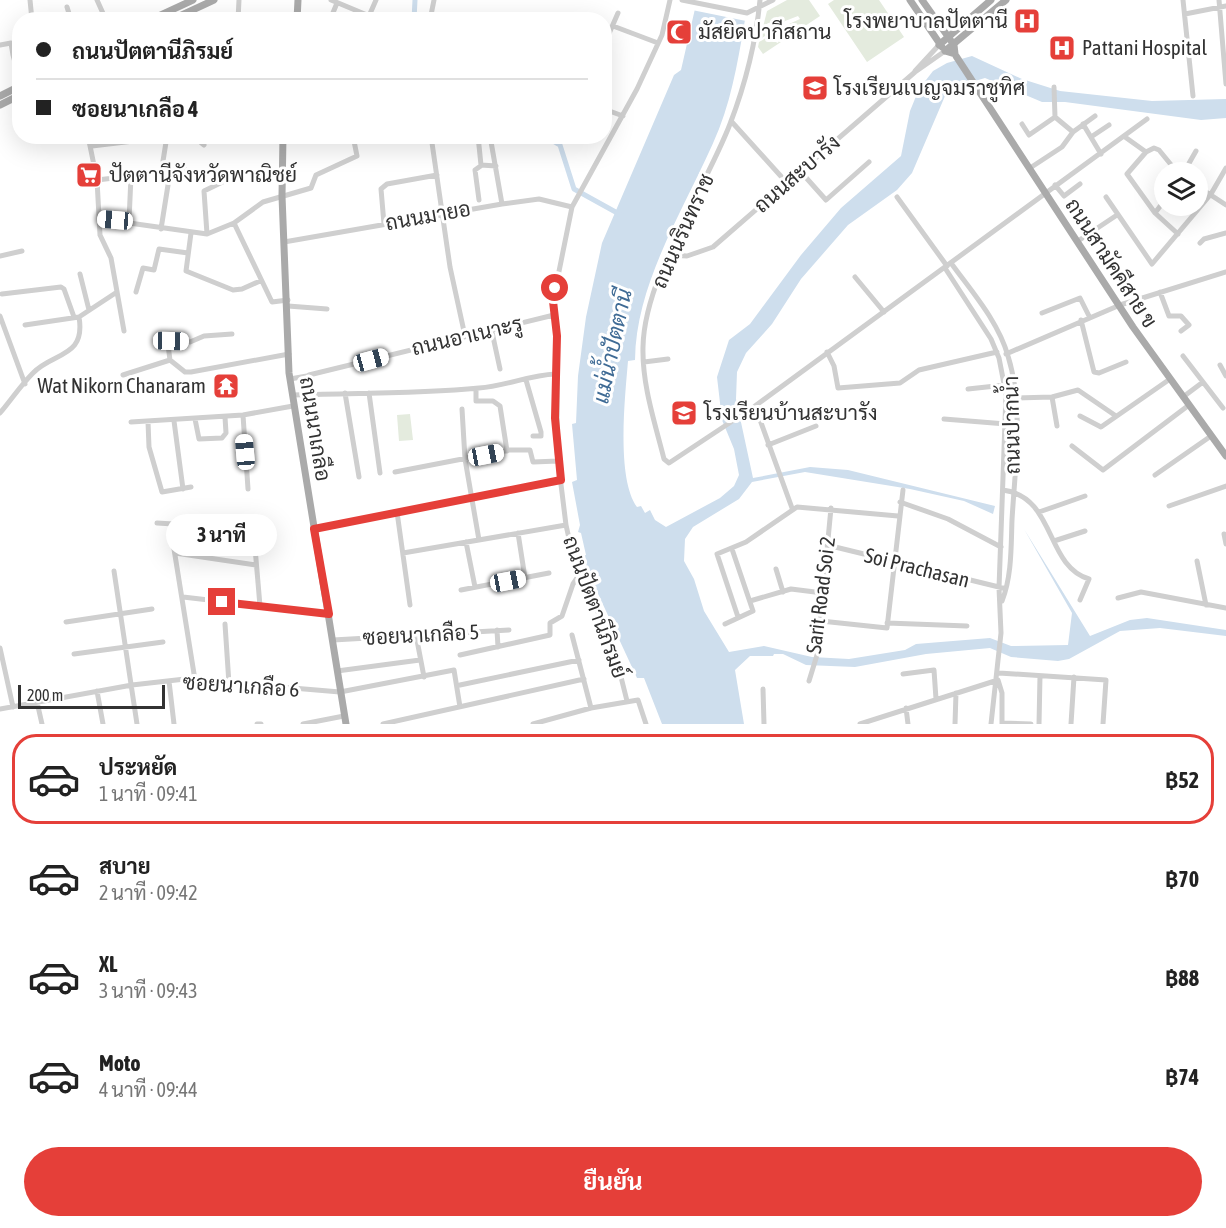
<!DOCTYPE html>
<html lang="th">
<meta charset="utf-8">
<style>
:root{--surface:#fff;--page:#f2f2f2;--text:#222;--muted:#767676;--line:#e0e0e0;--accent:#e53f39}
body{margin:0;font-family:"Asap Condensed",Sarabun,sans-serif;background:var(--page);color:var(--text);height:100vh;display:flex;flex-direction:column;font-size:22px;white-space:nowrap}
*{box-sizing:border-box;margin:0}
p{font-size:20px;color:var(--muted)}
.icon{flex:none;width:33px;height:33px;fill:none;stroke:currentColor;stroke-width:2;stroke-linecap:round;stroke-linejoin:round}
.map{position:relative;height:724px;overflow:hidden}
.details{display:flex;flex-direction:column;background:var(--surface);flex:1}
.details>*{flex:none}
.hud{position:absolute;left:12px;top:12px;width:600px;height:132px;border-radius:24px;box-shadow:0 6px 24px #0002;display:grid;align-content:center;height:132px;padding:0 24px;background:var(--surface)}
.fabs{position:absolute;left:1154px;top:162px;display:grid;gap:12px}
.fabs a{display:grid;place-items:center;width:54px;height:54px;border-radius:50%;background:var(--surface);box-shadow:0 6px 24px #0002;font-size:30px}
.scale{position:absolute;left:18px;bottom:15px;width:147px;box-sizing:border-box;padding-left:6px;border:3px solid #323232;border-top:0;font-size:16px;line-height:21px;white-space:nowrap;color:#323232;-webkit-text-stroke:4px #fff;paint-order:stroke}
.end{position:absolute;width:27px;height:27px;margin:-14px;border:8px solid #e53f39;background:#fff;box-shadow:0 0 0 3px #fff}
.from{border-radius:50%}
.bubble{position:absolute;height:42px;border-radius:21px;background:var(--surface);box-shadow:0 6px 24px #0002;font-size:20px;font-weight:700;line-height:42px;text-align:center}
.car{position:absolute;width:18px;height:36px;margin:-18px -9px;border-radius:8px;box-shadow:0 0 4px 2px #0007;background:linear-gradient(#fff 24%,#345 0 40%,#fff 0 76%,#345 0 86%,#fff 0)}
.hud b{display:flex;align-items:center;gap:21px;height:57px;font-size:22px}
.hud b+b{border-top:2px solid var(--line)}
.hud i{width:15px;height:15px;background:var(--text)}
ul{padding:10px 0 0;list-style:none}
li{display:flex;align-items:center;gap:18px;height:90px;margin:0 12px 9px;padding:0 12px;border:3px solid transparent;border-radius:24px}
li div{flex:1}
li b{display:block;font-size:22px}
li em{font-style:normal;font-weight:700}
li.on{border-color:var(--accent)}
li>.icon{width:54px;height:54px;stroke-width:1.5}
.primary-button{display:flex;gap:12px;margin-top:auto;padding:12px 24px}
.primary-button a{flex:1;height:69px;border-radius:36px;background:var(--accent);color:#fff;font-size:24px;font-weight:700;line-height:69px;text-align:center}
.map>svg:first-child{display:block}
.green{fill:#e4ebde}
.water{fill:#cedeed}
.pier{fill:#fff}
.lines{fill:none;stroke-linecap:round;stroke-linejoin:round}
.canal{stroke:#cedeed;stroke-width:5}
.minor{stroke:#cfcfcf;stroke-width:5}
.major{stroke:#aaa;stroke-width:7}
.route{stroke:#e53f39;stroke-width:8}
.labels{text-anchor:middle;stroke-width:6;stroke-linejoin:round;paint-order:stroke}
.poi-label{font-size:21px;fill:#323232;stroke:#fff;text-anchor:start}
.street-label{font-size:21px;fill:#323232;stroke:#fff}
.water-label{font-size:22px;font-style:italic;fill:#3f6b95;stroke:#fff}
</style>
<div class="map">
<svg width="1226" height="724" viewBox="0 0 1226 724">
<rect width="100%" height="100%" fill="#fff"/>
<path class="green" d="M787 0H809L820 16 763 54 758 47 759 42 766 38 778 43 781 34 785 31 783 28H789V24L800 19 798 16 785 21 782 25 768 23 764 27 765 36 760 39 767 11Z
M834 0H879L904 37 867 62 828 4Z
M410 414 413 440 399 441 397 415Z"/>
<path class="water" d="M697 0 747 8C740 48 734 91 719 129 689 203 636 278 635 360L628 361C625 397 616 478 637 507L641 506 645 513 650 510 655 520 666 527 720 498 734 486 739 475 734 449 722 420 717 377 729 340 750 324 801 255 841 208 901 156 910 111 919 89 933 71 947 63 972 56 1022 79 1060 91 1152 101 1226 99V118L1201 120 1065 102H1042L985 78 955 87 945 96 912 173 897 190 848 225 801 279 772 324 746 353 737 372 736 399 753 478 810 467 848 470 995 506 993 514 964 501 910 489 805 472 752 482 739 499 693 527 685 539 684 561 694 579 704 611 729 652 764 646 812 657 849 659 905 650 916 644 990 638 1011 646 1068 645 1072 613 1024 529 1090 636 1130 620 1147 618 1226 630V636L1160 628 1120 631 1069 659 1058 661 1011 657 990 648 926 654 855 667 806 665 783 654H774L773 656H750L735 670 744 724H662L644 678H637L581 557 586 555 581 533 578 532 580 525 572 482 577 480 572 424 576 423 578 376 586 317 602 243 674 75 681 70Z"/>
<path class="pier" d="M694 0H751L746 21 692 10Z"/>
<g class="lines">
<path class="canal" d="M414 20 415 0
M545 136 560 145 574 189 621 215"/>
<path class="minor" d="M30 0 32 20
M97 0 106 20
M331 0 379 20
M682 0 747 13 773 0
M760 0C756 41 745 85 730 124 705 189 644 278 643 347 642 385 655 423 664 459L669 463 755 406 1147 119
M1183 0 1193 96
M1219 0 1226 84
M67 7 71 20
M1185 14 1226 6
M369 16 376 0
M238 20 239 0
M330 20 337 3
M430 20 434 0
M613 26 658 43
M0 45 11 43 13 55
M604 45 618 13
M20 54 13 55 20 80
M915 71 939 45
M604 109 623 116
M731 121 787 183
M1022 124 1029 135 1055 117
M1083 124 1101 154
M1073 132 1095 116
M88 136 97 180 100 235 111 258 124 331
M193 136 204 145
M431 136 450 267 465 336
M478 136 481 165 496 166
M490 136 502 204
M1091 137 1109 125
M1125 137 1146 152 1154 148 1159 150 1177 172
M92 146 167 137
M1146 152 1127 174 1155 213 1178 234
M163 164 185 169
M1030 168 1062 147 1073 132 1055 117 1054 87
M801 172 826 200 869 162
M1184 172 1196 151
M97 180 131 176 129 221
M1055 185 1064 196 1080 184
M1197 186 1226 205
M897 197 947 266
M1106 197 1152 264 1211 194 1226 168
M479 200 475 170 482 165
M1155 213 1164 201
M101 219 207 234 234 223 263 202 311 188 316 175 357 156 353 136
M234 223 272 302 288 300
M384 224 381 189 387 184 437 175
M161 229 168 185 163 161 167 136
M191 233 186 271 233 290 242 289 260 281
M207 234 204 191 241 173
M1078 241 1117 215
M284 242 502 204 539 199 572 207
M1200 243 1204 239 1226 233
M670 255 687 256 713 247 915 72 945 51
M0 256 22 251
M951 263C972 292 998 321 1008 356 1024 407 1015 467 1012 520 1011 546 1012 576 1002 601
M945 268 991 339 999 358 1006 394 999 588 1001 633 991 724
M80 274 89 310
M855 277 884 312
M136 292 143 268 154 270 159 249 188 253
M1160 292 1169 316H1181L1189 325 1181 331
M2 294 61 287 64 289 74 317
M288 306 327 309
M1042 313 1080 298 1089 316
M0 316 25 384
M1081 320 1094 372 1099 373 1126 362
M25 325 79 317 117 292
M492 332 500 369
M827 352 834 366 838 388 900 383 919 370 997 352
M1006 354 1120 305 1226 272
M1183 356 1223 408
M170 360 168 345 171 341 190 342 204 336 232 334
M644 362 668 359
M1220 365 1226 376
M123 375 170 360 185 372H191L289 354
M309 375 554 315
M290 379 307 376
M526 380 541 432V436H533
M476 389V401H493L500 406 507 451
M968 389 1005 385
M345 393 359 477
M369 393 380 473
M292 395C354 393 418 394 479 388 506 386 530 375 555 374
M1052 397 1057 426
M1183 397 1203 382
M1016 398 1052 397 1078 390 1116 416
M755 406 792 508
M462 409 465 459 479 540
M0 413C11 400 21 385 33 373 53 352 86 358 79 317
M243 415 248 489
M1080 416 1101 427 1170 379
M195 419 199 439 222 438 226 433 225 417
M944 419 1006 424
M174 421 183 489
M131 422 243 415 293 406
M148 422 149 447 162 492 191 487
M768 445 816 426
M1072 446 1103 470 1189 405
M395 472 509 450H530L533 462 558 461
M1155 475 1211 436
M1003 490C1056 497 1045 566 1089 579L1080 600
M900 502 948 519 1001 547
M1169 506 1226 486
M397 512 410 605
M1039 512 1085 496
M157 523 190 525 192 517 253 524 260 606
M170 524 195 680
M314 529 561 480
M518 533 525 578
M1224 534 1226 544
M1054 541 1085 531
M466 542 475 587
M827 545 1003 588
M175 553 256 565
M403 553 566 525
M1197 561 1206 605
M776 569 783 592
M114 571 137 724
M461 590 549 573
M183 597 329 614
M1118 598 1141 592 1226 608
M750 601 791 589 823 593
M738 617 717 554 746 542 797 507 898 516
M821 621 887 628 903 490
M66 622 152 609
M887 623 967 626
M225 624 229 684
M725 624 753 611 732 549
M497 630 498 647
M416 635 424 677
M572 635 591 708
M333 640 509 630
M0 648 13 707
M74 654 163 642
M460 655 550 635V623L562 616 573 584 581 572
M337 671 420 660
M999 673 1106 680 1103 724
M903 674 934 670 936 699
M998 680 1002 693V724
M169 681 174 724
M809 681 817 655 831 508
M460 685 579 660
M763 689 764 724
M97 691 103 724
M627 701 614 649 572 552 566 525 557 452V335L553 301 572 207 637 89 662 35 670 0
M37 702 42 724
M906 708 908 724
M0 709 132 685 185 679 340 692 454 670 460 707
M1002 723 1031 724
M257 724H261
M303 724 344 716
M383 724 584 679
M533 724 591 708 638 700 646 724
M860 724 998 680
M955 724 956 693
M1039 724 1040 676
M1071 724 1074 677"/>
<path class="major" d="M910 0 942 47
M922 0 954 45 955 54 945 51
M150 20 193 0
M171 20 214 0
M297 20 298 0
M939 45 991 0
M945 51 1006 0
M956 56 1133 327 1226 456
M0 96 20 86
M0 105 20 95
M283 136 282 196 289 373 346 724"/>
</g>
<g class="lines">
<path class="route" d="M222 602 329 614 314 529 561 480 555 418 557 336 553 301 555 288"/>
</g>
<defs>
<symbol id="hospital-square" viewBox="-11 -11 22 22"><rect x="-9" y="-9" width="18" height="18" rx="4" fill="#e53f39" stroke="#fff"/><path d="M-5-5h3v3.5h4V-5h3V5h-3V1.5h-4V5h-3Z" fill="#fff"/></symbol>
<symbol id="mosque-square" viewBox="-11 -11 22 22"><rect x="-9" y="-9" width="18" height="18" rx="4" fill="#e53f39" stroke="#fff"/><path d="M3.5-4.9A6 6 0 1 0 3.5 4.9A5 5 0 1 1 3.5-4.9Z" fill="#fff"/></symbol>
<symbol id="school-square" viewBox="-11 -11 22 22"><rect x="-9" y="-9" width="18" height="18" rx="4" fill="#e53f39" stroke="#fff"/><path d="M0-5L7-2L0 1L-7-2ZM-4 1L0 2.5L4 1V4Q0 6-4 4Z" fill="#fff"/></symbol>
<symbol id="supermarket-square" viewBox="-11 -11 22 22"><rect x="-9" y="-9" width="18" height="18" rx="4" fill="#e53f39" stroke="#fff"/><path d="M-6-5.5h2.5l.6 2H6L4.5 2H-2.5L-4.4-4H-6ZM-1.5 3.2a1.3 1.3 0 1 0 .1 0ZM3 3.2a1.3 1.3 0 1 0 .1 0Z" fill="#fff"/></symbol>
<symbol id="temple-square" viewBox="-11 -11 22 22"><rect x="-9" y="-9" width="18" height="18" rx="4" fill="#e53f39" stroke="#fff"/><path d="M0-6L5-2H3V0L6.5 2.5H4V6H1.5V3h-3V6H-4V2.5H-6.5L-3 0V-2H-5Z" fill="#fff"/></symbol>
</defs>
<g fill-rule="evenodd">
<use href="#hospital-square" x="1012" y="6" width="30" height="30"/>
<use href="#mosque-square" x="664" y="17" width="30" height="30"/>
<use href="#hospital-square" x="1047" y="33" width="30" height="30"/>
<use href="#school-square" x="800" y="73" width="30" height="30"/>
<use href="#supermarket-square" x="74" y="160" width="30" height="30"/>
<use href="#temple-square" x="211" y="371" width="30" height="30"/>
<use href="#school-square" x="669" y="398" width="30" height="30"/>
</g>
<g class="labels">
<g class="poi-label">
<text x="1008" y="28" text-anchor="end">โรงพยาบาลปัตตานี</text>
<text x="698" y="39">มัสยิดปากีสถาน</text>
<text x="1082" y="55">Pattani Hospital</text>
<text x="834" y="95">โรงเรียนเบญจมราชูทิศ</text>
<text x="109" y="182">ปัตตานีจังหวัดพาณิชย์</text>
<text x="206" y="393" text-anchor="end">Wat Nikorn Chanaram</text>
<text x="704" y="420">โรงเรียนบ้านสะบารัง</text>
</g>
<g class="street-label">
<text transform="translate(797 174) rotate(-41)" y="7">ถนนสะบารัง</text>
<text transform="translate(428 216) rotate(-10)" y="7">ถนนมายอ</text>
<text transform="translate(683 231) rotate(-66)" y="7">ถนนนรินทราช</text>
<text transform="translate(1111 263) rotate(57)" y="7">ถนนสามัคคีสาย ข</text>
<text transform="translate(467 336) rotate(-13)" y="7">ถนนอาเนาะรู</text>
<text transform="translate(1012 425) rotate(-91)" y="7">ถนนปากน้ำ</text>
<text transform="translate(315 429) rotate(81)" y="7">ถนนนาเกลือ</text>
<text transform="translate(917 568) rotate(14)" y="7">Soi Prachasan</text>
<text transform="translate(821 595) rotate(-83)" y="7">Sarit Road Soi 2</text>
<text transform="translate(595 607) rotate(70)" y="7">ถนนปัตตานีภิรมย์</text>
<text transform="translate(421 635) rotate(-3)" y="7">ซอยนาเกลือ 5</text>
<text transform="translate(241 686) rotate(4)" y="7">ซอยนาเกลือ 6</text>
</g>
<g class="water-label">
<text transform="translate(612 346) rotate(-78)" y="8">แม่น้ำปัตตานี</text>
</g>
</g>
</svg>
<div class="fabs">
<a><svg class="icon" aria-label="layers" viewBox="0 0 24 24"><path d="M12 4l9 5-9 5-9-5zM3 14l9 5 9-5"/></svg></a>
</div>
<div class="scale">200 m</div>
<i class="end from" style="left:555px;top:288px"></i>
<i class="end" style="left:222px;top:602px"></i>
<div class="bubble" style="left:166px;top:514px;width:111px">3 นาที</div>
<i class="car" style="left:115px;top:220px;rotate:275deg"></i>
<i class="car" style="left:171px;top:341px;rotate:91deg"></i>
<i class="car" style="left:371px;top:360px;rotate:75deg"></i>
<i class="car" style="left:245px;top:452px;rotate:355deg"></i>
<i class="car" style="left:486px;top:455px;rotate:79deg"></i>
<i class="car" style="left:508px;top:581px;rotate:79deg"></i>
<div class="hud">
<b><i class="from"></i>ถนนปัตตานีภิรมย์</b>
<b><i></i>ซอยนาเกลือ 4</b>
</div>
</div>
<section class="details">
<ul>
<li class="on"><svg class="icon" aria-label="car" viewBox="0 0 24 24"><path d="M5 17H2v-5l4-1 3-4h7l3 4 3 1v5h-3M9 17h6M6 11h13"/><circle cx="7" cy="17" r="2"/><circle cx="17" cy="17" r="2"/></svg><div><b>ประหยัด</b><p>1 นาที · 09:41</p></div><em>฿52</em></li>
<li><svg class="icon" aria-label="car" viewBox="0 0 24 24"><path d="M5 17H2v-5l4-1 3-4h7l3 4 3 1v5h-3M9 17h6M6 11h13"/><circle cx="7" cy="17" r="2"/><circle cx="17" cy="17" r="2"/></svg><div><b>สบาย</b><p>2 นาที · 09:42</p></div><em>฿70</em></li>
<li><svg class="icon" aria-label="car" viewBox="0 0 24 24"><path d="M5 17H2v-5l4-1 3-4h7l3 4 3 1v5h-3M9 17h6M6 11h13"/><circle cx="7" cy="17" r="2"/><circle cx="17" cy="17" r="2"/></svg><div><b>XL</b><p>3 นาที · 09:43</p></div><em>฿88</em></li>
<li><svg class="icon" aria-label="car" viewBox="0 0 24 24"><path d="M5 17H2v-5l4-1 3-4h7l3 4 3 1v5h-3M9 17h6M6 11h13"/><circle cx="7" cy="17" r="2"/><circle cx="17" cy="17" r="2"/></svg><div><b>Moto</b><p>4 นาที · 09:44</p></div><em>฿74</em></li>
</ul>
<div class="primary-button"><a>ยืนยัน</a></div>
</section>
